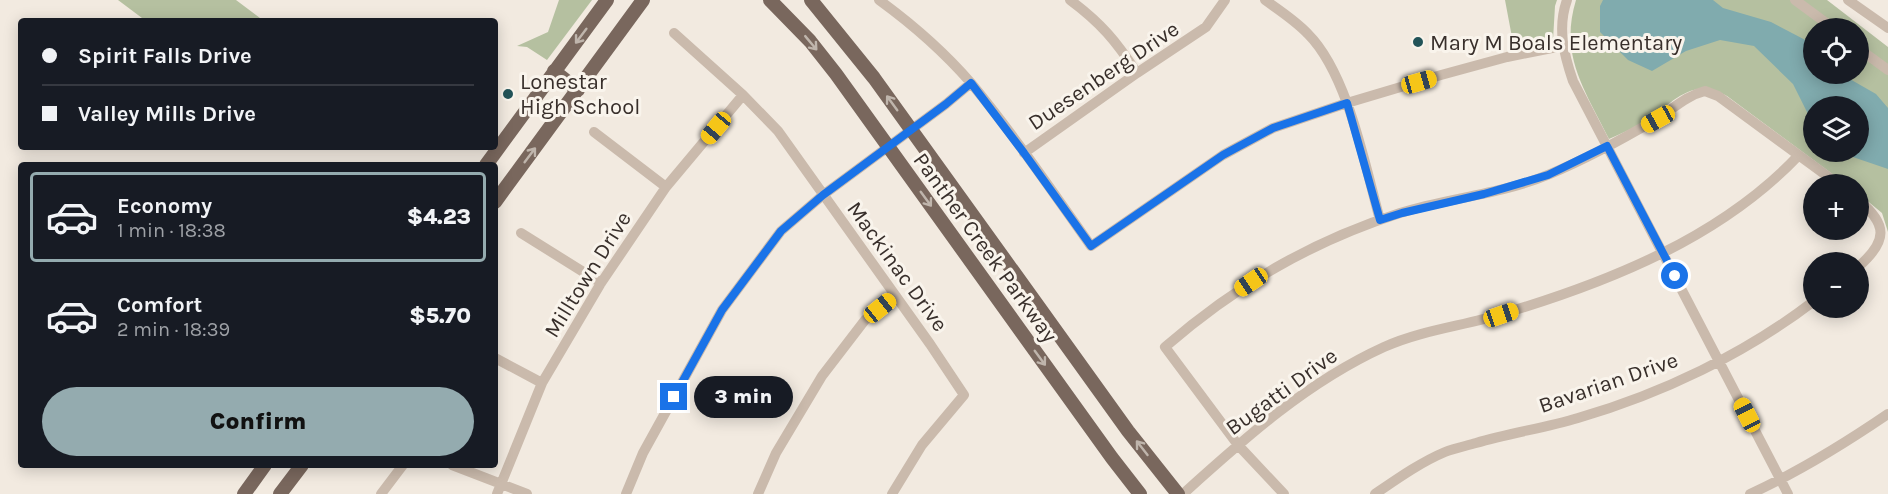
<!DOCTYPE html>
<meta charset="utf-8">
<style>
:root{--surface:#171b24;--page:#20242c;--text:#f1f3f6;--muted:#9ea1a6;--line:#363941;--accent:#94abaf}
body{margin:0;font-family:Karla,sans-serif;background:var(--page);color:var(--text);height:100vh;display:flex;flex-direction:column;font-size:22px;white-space:nowrap}
*{box-sizing:border-box;margin:0}
p{font-size:20px;color:var(--muted)}
.icon{flex:none;width:33px;height:33px;fill:none;stroke:currentColor;stroke-width:2;stroke-linecap:round;stroke-linejoin:round}
.map{position:relative;flex:1;overflow:hidden}
.drawer{position:absolute;left:18px;top:162px;width:480px;height:306px;display:flex;flex-direction:column;background:var(--surface);border-radius:6px;box-shadow:0 3px 15px #0003}
.drawer>*{flex:none}
.banner{position:absolute;left:18px;top:18px;width:480px;height:132px;border-radius:6px;box-shadow:0 3px 15px #0003;display:grid;align-content:center;height:132px;padding:0 24px;background:var(--surface)}
.fabs{position:absolute;left:1803px;top:18px;display:grid;gap:12px}
.fabs a{display:grid;place-items:center;width:66px;height:66px;border-radius:50%;background:var(--surface);box-shadow:0 3px 15px #0003;font-size:30px}
.end{position:absolute;width:27px;height:27px;margin:-14px;border:8px solid #1a73e8;background:#fff;box-shadow:0 0 0 3px #fff}
.from{border-radius:50%}
.bubble{position:absolute;height:42px;border-radius:21px;background:var(--surface);box-shadow:0 3px 15px #0003;font-size:20px;font-weight:800;line-height:42px;text-align:center}
.car{position:absolute;width:18px;height:36px;margin:-18px -9px;border-radius:8px;box-shadow:0 0 4px 2px #0007;background:linear-gradient(#f5c518 24%,#345 0 40%,#f5c518 0 76%,#345 0 86%,#f5c518 0)}
.banner b{display:flex;align-items:center;gap:21px;height:57px;font-size:22px}
.banner b+b{border-top:2px solid var(--line)}
.banner i{width:15px;height:15px;background:var(--text)}
ul{padding:10px 0 0;list-style:none}
li{display:flex;align-items:center;gap:18px;height:90px;margin:0 12px 9px;padding:0 12px;border:3px solid transparent;border-radius:6px}
li div{flex:1}
li b{display:block;font-size:22px}
li em{font-style:normal;font-weight:800}
li.current{border-color:var(--accent)}
li>.icon{width:54px;height:54px;stroke-width:1.5}
.action{display:flex;gap:12px;margin-top:auto;padding:12px 24px}
.action a{flex:1;height:69px;border-radius:36px;background:var(--accent);color:#111;font-size:24px;font-weight:800;line-height:69px;text-align:center}
.map>svg:first-child{display:block}
.green{fill:#b5c0a0;fill-rule:evenodd}
.water{fill:#80abae}
.lines{fill:none;stroke-linecap:round;stroke-linejoin:round}
.minor{stroke:#cabaac;stroke-width:10}
.major{stroke:#79675d;stroke-width:14}
.oneway{stroke:#bfb5ac}
.route{stroke:#1a73e8;stroke-width:8}
.poi-dot{fill:#225358;stroke:#f9f4ec;stroke-width:2}
.labels{text-anchor:middle;stroke-width:6;stroke-linejoin:round;paint-order:stroke}
.poi-label{font-size:22px;fill:#382f2b;stroke:#f9f4ec;text-anchor:start}
.street-label{font-size:22px;fill:#382f2b;stroke:#f9f4ec}
</style>
<div class="map">
<svg width="1888" height="494" viewBox="0 0 1888 494">
<rect width="100%" height="100%" fill="#f2eae0"/>
<path class="green" d="M118 0H236L264 21H146Z
M559 0H592L547 60 527 47 517 46 548 32Z
M1505 0H1557L1555 6 1553 40 1514 48Z
M1576 0H1827L1888 47V232L1882 213 1859 194 1858 184H1846L1727 96C1689 76 1674 104 1643 122 1632 129 1620 134 1609 139 1585 90 1559 56 1576 0ZM1814 28H1858V74H1814ZM1814 106H1858V152H1814Z"/>
<path class="water" d="M1603 0H1713L1723 8 1771 22 1813 44 1814 74H1841L1876 94 1888 108V169L1847 155 1843 152H1858V106H1814L1813 124 1793 84 1754 46 1720 40 1686 51 1652 71 1628 60 1600 32V6Z"/>
<g class="lines">
<path class="minor" d="M879 0C912 24 944 52 971 83 1014 135 1052 191 1091 246L1223 155 1273 128 1347 103 1441 75 1507 57 1562 46
M1070 0C1101 23 1116 41 1137 73
M1265 0C1279 10 1296 21 1308 34 1348 74 1365 166 1380 220
M1567 0C1557 28 1564 55 1573 81L1788 494
M1795 0 1833 28
M1848 0 1888 28
M674 33 743 95 778 131 930 344 964 395 922 445 892 494
M1858 48 1888 70
M594 132 666 187
M1024 153 1137 73 1206 27 1225 0
M1858 200C1888 224 1888 241 1858 267
M521 233 601 283
M495 358 542 383
M452 465 527 494
M381 494 403 465
M497 494 542 383 601 283 666 187 743 95
M626 494 643 453 722 310 781 231 823 195 946 104 971 83
M758 494 776 453 822 376 865 320 896 296
M1183 494C1245 438 1307 382 1384 347 1422 330 1463 326 1502 314 1609 282 1720 238 1798 156
M1284 494 1238 445 1165 347C1237 285 1310 242 1400 213 1448 198 1503 194 1550 174 1586 159 1621 140 1655 120 1672 110 1685 96 1705 91L1718 96 1838 184
M1375 494C1397 479 1421 462 1445 452 1455 448 1466 446 1476 443 1510 433 1545 428 1578 418 1661 394 1745 354 1814 301
M1750 494C1799 472 1844 444 1888 414"/>
<path class="major" d="M770 0 810 41 836 74 1112 458 1140 494
M811 0 874 78 1128 431 1178 494
M554 71 578 90
M486 165 607 0
M495 202 643 0
M244 494 265 465
M280 494 302 465"/>
</g>
<defs><path id="oneway-shaft" d="M-6 0H5M1.5-3L5.5 0L1.5 3" fill="none" stroke-width="1.6" stroke-linecap="round" stroke-linejoin="round" transform="scale(1.5)"/></defs>
<g class="oneway">
<use href="#oneway-shaft" transform="translate(581 36) rotate(127)"/>
<use href="#oneway-shaft" transform="translate(811 43) rotate(50)"/>
<use href="#oneway-shaft" transform="translate(892 103) rotate(-126)"/>
<use href="#oneway-shaft" transform="translate(530 155) rotate(-53)"/>
<use href="#oneway-shaft" transform="translate(926 199) rotate(54)"/>
<use href="#oneway-shaft" transform="translate(1040 358) rotate(54)"/>
<use href="#oneway-shaft" transform="translate(1142 448) rotate(-128)"/>
</g>
<g class="lines">
<path class="route" d="M674 397 722 310 781 231 823 195 946 104 971 83 1024 153 1091 246 1223 155 1273 128 1347 103 1380 220 1402 213 1484 194 1548 175 1607 146 1675 276"/>
</g>
<g class="poi-dot">
<circle cx="1418" cy="42" r="6"/>
<circle cx="508" cy="94" r="6"/>
</g>
<g class="labels">
<g class="poi-label">
<text x="1430" y="50">Mary M Boals Elementary</text>
<text x="520" y="89">Lonestar<tspan x="520" dy="25">High School</tspan></text>
</g>
<g class="street-label">
<text transform="translate(1103 75) rotate(-34)" y="8">Duesenberg Drive</text>
<text transform="translate(986 247) rotate(54)" y="8">Panther Creek Parkway</text>
<text transform="translate(898 266) rotate(54)" y="8">Mackinac Drive</text>
<text transform="translate(587 274) rotate(-58)" y="8">Milltown Drive</text>
<text transform="translate(1608 382) rotate(-19)" y="8">Bavarian Drive</text>
<text transform="translate(1281 391) rotate(-36)" y="8">Bugatti Drive</text>
</g>
</g>
</svg>
<div class="fabs">
<a><svg class="icon" aria-label="locate" viewBox="0 0 24 24"><circle cx="12" cy="12" r="6"/><path d="M12 2v4M12 18v4M2 12h4M18 12h4"/></svg></a>
<a><svg class="icon" aria-label="layers" viewBox="0 0 24 24"><path d="M12 4l9 5-9 5-9-5zM3 14l9 5 9-5"/></svg></a>
<a>+</a>
<a>−</a>
</div>
<i class="end from" style="left:1675px;top:276px"></i>
<i class="end" style="left:674px;top:397px"></i>
<div class="bubble" style="left:694px;top:376px;width:99px">3 min</div>
<i class="car" style="left:1419px;top:82px;rotate:74deg"></i>
<i class="car" style="left:1658px;top:119px;rotate:241deg"></i>
<i class="car" style="left:716px;top:128px;rotate:220deg"></i>
<i class="car" style="left:1251px;top:282px;rotate:236deg"></i>
<i class="car" style="left:880px;top:308px;rotate:51deg"></i>
<i class="car" style="left:1501px;top:315px;rotate:71deg"></i>
<i class="car" style="left:1747px;top:415px;rotate:333deg"></i>
<div class="banner">
<b><i class="from"></i>Spirit Falls Drive</b>
<b><i></i>Valley Mills Drive</b>
</div>
<section class="drawer">
<ul>
<li class="current"><svg class="icon" aria-label="car" viewBox="0 0 24 24"><path d="M5 17H2v-5l4-1 3-4h7l3 4 3 1v5h-3M9 17h6M6 11h13"/><circle cx="7" cy="17" r="2"/><circle cx="17" cy="17" r="2"/></svg><div><b>Economy</b><p>1 min · 18:38</p></div><em>$4.23</em></li>
<li><svg class="icon" aria-label="car" viewBox="0 0 24 24"><path d="M5 17H2v-5l4-1 3-4h7l3 4 3 1v5h-3M9 17h6M6 11h13"/><circle cx="7" cy="17" r="2"/><circle cx="17" cy="17" r="2"/></svg><div><b>Comfort</b><p>2 min · 18:39</p></div><em>$5.70</em></li>
</ul>
<div class="action"><a>Confirm</a></div>
</section>
</div>
